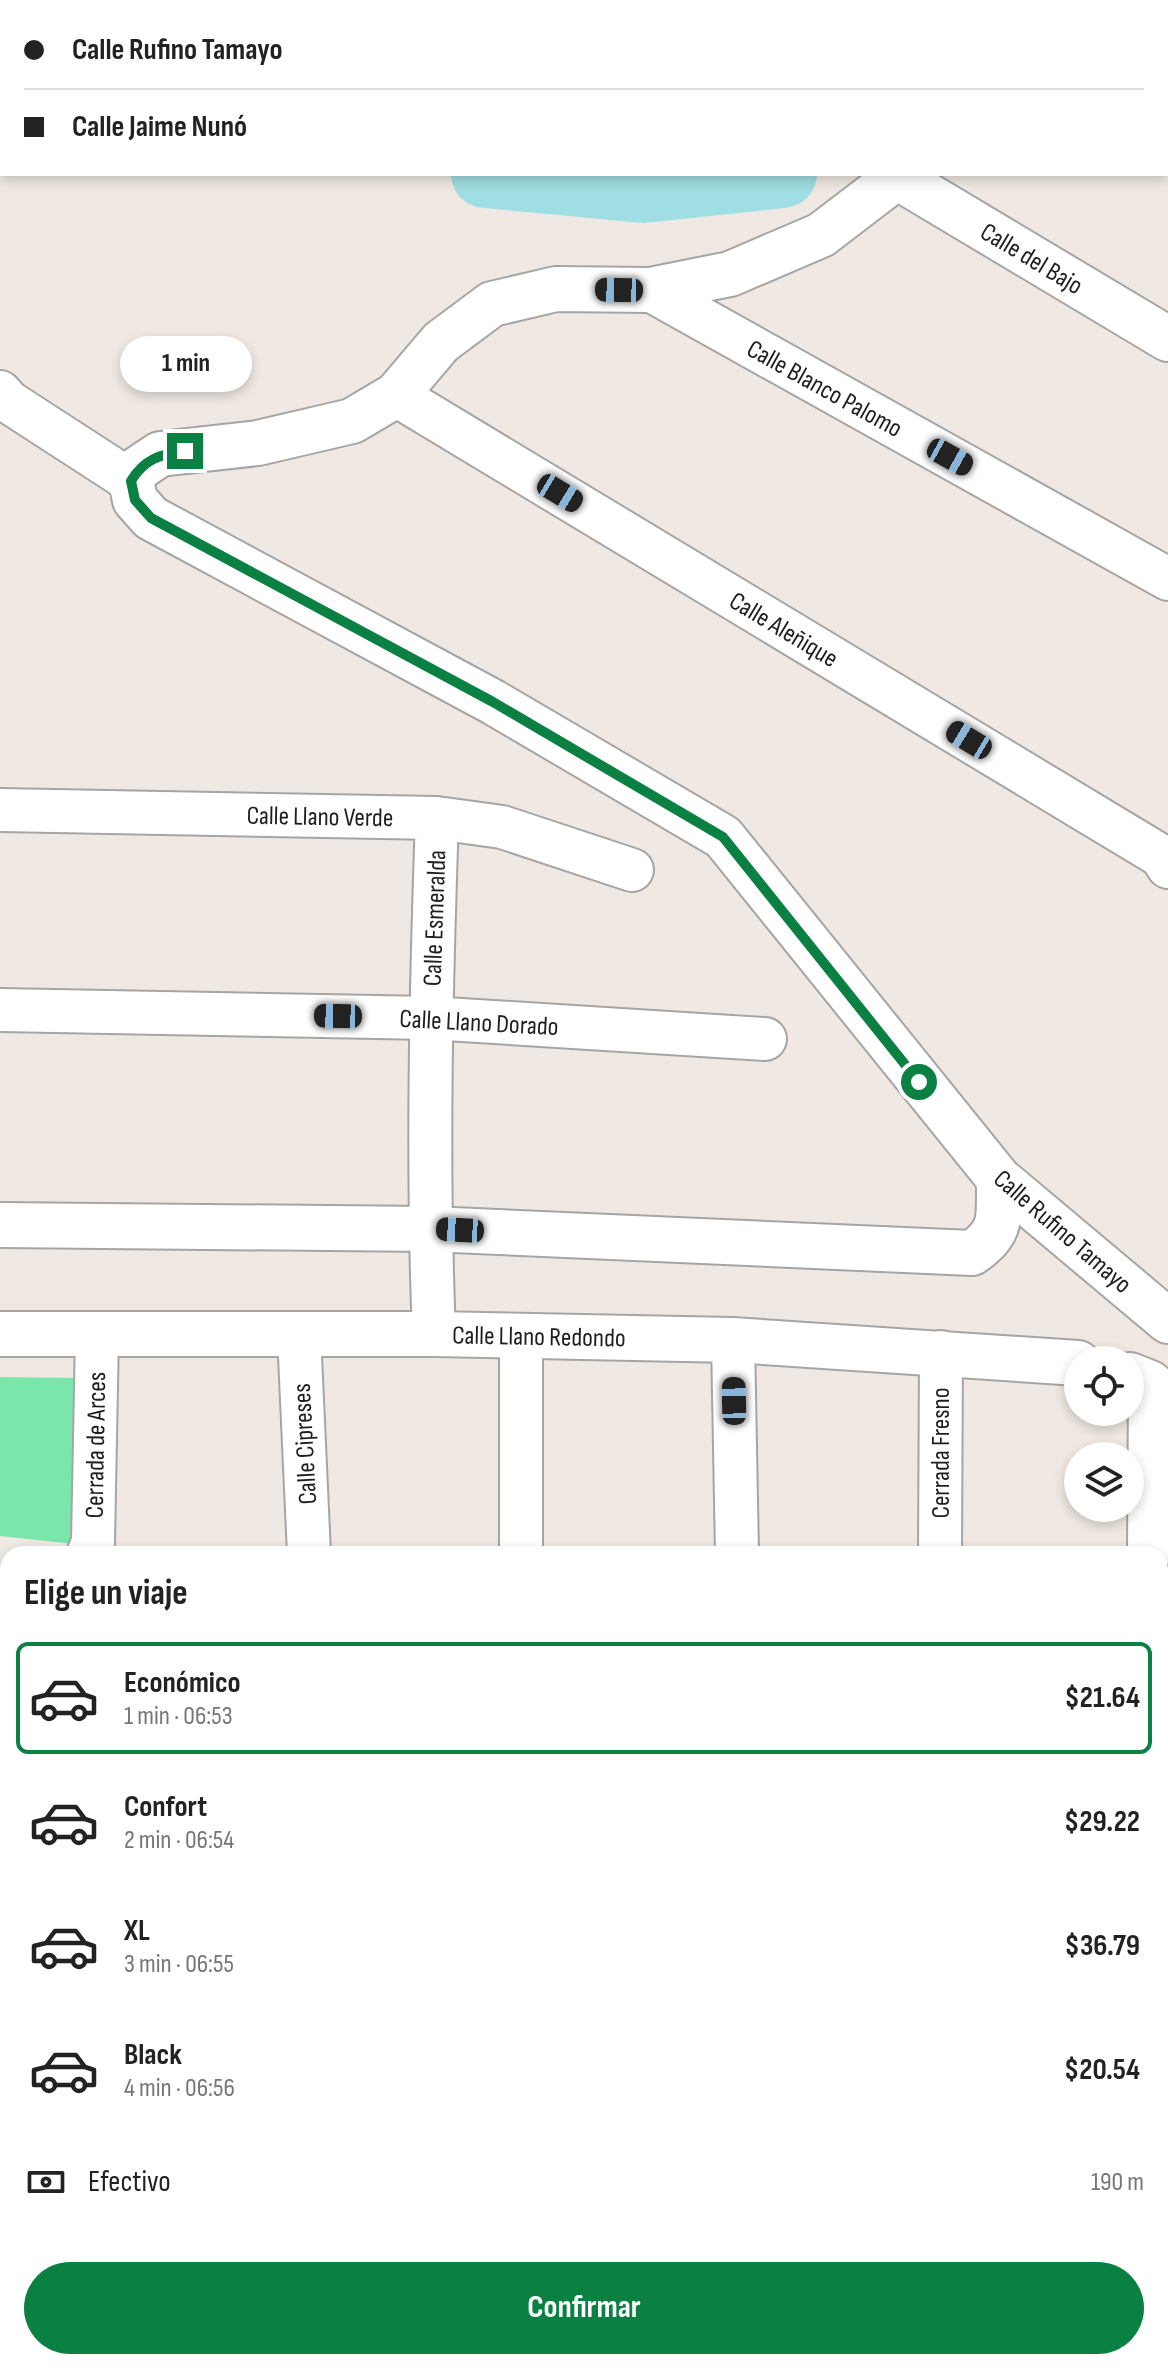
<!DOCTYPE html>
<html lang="es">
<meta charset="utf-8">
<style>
:root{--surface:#fff;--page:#f2f2f2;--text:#222;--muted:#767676;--line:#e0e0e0;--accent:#0b8043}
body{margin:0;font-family:"Sofia Sans Condensed",sans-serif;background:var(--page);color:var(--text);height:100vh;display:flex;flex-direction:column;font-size:30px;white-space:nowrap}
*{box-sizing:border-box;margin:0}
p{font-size:26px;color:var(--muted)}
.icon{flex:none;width:44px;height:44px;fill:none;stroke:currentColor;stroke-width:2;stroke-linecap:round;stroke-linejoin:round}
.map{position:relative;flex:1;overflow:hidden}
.drawer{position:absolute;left:0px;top:1546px;width:1168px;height:824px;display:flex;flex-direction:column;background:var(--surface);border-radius:24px 24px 0 0;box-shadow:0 4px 12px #0003}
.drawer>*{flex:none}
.top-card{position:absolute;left:0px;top:0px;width:1168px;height:176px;box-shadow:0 4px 12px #0003;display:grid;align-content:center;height:176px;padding:0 24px;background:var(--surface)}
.tools{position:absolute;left:1064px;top:1346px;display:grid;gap:16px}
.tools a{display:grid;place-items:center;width:80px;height:80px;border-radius:50%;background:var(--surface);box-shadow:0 4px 12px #0003;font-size:40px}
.end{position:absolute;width:36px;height:36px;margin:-18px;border:10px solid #0b8043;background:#fff;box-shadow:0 0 0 4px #fff}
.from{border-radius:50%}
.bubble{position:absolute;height:56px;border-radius:28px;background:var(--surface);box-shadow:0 4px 12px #0003;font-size:26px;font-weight:700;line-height:56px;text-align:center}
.car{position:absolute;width:24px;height:48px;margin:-24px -12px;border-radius:10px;box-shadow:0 0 6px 2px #0007;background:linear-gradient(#222 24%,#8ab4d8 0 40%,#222 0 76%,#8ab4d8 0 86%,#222 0)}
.top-card b{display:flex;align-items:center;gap:28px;height:76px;font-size:30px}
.top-card b+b{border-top:2px solid var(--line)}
.top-card i{width:20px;height:20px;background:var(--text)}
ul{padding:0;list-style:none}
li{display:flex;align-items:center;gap:24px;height:112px;margin:0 16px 12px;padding:0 8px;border:4px solid transparent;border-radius:12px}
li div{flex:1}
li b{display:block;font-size:30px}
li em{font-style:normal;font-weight:700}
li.selected{border-color:var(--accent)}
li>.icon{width:72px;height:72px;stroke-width:1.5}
h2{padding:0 24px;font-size:36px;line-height:96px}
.pay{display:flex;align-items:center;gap:20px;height:88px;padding:0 24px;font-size:30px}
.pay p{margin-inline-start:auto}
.action{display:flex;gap:16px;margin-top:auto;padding:16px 24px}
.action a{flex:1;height:92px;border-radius:48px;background:var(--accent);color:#fff;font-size:32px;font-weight:700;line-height:92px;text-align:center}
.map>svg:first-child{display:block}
.pitch{fill:#7ae6aa}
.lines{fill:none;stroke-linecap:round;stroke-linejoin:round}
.river{stroke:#9fdee2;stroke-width:68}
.minor-casing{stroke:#a5a5a5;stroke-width:46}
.tertiary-casing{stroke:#a5a5a5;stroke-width:48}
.minor{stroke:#fff;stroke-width:42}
.tertiary{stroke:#fff;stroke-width:44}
.route{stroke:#0b8043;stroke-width:10}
.labels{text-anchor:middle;stroke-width:6;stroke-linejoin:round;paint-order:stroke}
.street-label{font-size:26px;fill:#1e1e1e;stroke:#fff}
</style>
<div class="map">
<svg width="1168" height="2370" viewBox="0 0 1168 2370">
<rect width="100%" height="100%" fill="#f0e9e3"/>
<path class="pitch" d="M0 1377 73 1378 74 1544 0 1536Z"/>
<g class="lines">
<path class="river" d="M0 6 2 7
M485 174 643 189 783 174"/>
<defs>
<path id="minor" d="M325 0 329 2
M1094 0 1099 2
M506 2 507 0
M702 2 703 0
M869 2 871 0
M1024 2 1025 0
M1166 30 1168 31
M650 290 1168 579
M0 392 9 402 131 481
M396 395 1161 856 1168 867
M0 810 437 818 502 827 632 870
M0 1010 430 1018 765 1039
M299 1334 309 1554
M434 1334C427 1162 431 990 437 818
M521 1335V1554
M733 1340 737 1554
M88 1554 93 1542 97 1335
M940 1554 941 1352
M1149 1554 1150 1383
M0 1735 8 1745
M0 1920 8 1934
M1160 1955 1168 1950
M1160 1988 1168 1986
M1160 2211 1168 2209
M0 2223 8 2243
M0 2327 8 2319
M54 2362 57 2370
M213 2362 216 2370
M447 2362 454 2370
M655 2362 657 2370
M832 2362 834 2370
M1027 2362 1029 2370
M388 2370 398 2362"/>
<path id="tertiary" d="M1168 339 897 177 821 235 730 274 650 290 556 289 492 304 441 342 396 395 352 421 258 443 160 454 139 468 131 481 135 500 151 518 493 702 723 837 999 1179 1168 1321
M0 1225 430 1229 972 1253C1005 1231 998 1215 999 1179
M0 1334H434L733 1340 1078 1363
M1130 1375 1150 1383 1168 1399"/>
</defs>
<use href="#minor" class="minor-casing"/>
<use href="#tertiary" class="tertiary-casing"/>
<use href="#minor" class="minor"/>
<use href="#tertiary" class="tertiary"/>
</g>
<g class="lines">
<path class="route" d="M185 451C161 454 144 459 131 481L135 500 151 518 493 702 723 837 919 1082"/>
</g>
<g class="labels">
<g class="street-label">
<text transform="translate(1032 258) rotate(31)" y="9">Calle del Bajo</text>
<text transform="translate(825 388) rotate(29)" y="9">Calle Blanco Palomo</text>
<text transform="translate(784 629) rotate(31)" y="9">Calle Aleñique</text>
<text transform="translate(320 816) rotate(1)" y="9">Calle Llano Verde</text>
<text transform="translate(434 918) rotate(-88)" y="9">Calle Esmeralda</text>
<text transform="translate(479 1022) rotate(3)" y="9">Calle Llano Dorado</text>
<text transform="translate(1063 1231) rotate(41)" y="9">Calle Rufino Tamayo</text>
<text transform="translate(539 1336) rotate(1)" y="9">Calle Llano Redondo</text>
<text transform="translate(304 1444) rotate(-93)" y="9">Calle Cipreses</text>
<text transform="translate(95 1445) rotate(-89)" y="9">Cerrada de Arces</text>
<text transform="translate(940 1453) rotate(-90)" y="9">Cerrada Fresno</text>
</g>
</g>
</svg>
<div class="tools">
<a><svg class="icon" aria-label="locate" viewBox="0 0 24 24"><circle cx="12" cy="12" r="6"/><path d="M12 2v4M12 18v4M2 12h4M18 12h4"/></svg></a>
<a><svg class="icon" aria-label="layers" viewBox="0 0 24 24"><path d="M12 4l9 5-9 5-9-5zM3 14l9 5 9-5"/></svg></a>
</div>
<i class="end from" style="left:919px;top:1082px"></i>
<i class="end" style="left:185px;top:451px"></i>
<div class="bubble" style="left:120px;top:336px;width:132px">1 min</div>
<i class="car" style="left:619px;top:290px;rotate:271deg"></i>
<i class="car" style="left:950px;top:457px;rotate:119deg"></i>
<i class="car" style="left:560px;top:493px;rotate:121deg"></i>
<i class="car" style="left:969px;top:740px;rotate:301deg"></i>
<i class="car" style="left:338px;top:1016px;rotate:271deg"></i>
<i class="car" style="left:460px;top:1230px;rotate:273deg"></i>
<i class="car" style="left:734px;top:1401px;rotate:359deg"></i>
<div class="top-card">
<b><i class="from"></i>Calle Rufino Tamayo</b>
<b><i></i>Calle Jaime Nunó</b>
</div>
<section class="drawer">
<h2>Elige un viaje</h2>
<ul>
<li class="selected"><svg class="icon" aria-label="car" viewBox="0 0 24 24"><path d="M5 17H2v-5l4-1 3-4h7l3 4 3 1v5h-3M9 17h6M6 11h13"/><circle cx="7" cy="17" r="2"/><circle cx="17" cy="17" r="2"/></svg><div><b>Económico</b><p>1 min · 06:53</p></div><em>$21.64</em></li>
<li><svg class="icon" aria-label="car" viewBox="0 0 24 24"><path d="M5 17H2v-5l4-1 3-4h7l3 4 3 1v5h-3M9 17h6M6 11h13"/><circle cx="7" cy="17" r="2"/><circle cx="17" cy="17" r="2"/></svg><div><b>Confort</b><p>2 min · 06:54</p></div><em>$29.22</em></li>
<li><svg class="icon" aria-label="car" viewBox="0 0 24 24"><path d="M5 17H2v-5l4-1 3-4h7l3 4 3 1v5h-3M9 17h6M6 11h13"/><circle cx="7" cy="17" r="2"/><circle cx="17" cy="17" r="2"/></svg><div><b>XL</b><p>3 min · 06:55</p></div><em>$36.79</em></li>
<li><svg class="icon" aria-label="car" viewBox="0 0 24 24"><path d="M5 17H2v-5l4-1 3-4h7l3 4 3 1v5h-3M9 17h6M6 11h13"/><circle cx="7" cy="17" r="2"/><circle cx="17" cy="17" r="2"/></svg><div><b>Black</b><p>4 min · 06:56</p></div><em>$20.54</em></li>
</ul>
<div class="pay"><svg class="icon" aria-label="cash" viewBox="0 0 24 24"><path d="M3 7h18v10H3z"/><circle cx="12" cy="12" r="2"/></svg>Efectivo<p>190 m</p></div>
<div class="action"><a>Confirmar</a></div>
</section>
</div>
